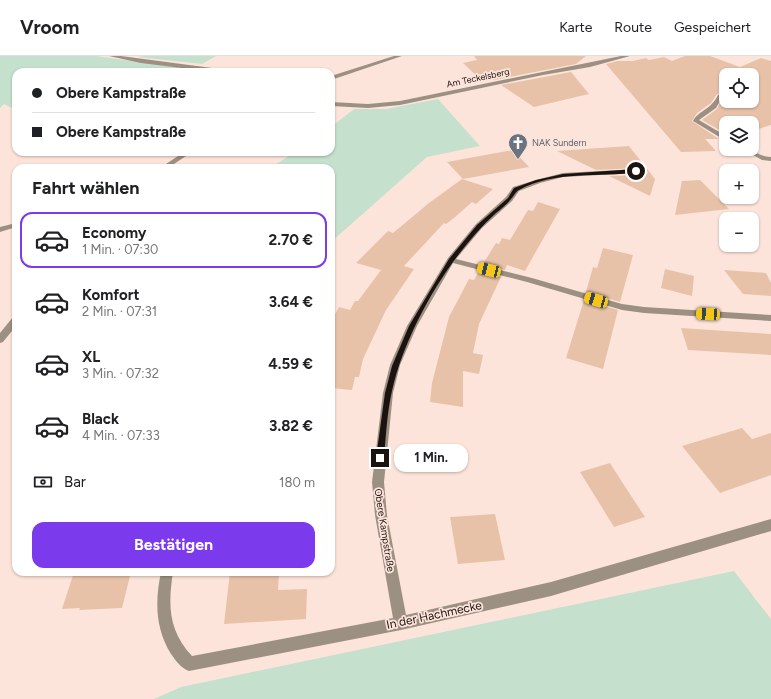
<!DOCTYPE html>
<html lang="de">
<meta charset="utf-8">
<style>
:root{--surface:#fff;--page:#f2f2f2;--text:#202124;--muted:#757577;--line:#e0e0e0;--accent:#7c3aed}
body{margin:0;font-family:Figtree,sans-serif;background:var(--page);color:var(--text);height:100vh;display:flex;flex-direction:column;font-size:15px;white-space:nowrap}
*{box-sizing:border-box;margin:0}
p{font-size:13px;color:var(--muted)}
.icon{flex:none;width:22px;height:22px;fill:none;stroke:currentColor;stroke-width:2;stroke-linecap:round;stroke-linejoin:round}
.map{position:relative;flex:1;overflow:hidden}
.drawer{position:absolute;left:12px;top:108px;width:323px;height:412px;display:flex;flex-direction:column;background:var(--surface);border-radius:12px;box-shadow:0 1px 3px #0004}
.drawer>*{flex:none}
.banner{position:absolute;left:12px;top:12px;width:323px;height:88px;border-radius:12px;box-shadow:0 1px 3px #0004;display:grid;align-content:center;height:88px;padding:0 20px;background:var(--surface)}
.tools{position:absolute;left:719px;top:12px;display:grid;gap:8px}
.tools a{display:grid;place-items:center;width:40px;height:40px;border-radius:8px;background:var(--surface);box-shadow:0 1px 3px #0004;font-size:20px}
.end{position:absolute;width:18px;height:18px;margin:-9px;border:5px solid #1b1310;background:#fff;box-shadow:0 0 0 2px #fff}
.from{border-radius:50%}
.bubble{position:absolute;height:28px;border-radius:12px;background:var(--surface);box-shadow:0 1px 3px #0004;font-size:13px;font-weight:700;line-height:28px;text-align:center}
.car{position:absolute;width:12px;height:24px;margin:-12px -6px;border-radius:5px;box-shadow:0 0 3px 1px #0007;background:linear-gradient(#f5c518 24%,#345 0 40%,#f5c518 0 76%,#345 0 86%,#f5c518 0)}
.banner b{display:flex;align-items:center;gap:14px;height:38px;font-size:15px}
.banner b+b{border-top:1px solid var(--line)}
.banner i{width:10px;height:10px;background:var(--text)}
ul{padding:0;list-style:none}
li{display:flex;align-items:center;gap:12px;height:56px;margin:0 8px 6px;padding:0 12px;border:2px solid transparent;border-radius:12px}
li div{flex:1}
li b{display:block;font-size:15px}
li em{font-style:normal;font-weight:700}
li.selected{border-color:var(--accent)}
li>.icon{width:36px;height:36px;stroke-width:1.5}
h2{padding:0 20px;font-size:18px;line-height:48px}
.pay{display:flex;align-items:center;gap:10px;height:44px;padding:0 20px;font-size:15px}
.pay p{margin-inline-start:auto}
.cta{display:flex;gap:8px;margin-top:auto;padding:8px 20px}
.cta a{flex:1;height:46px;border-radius:12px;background:var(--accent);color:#fff;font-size:16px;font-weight:700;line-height:46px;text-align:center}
header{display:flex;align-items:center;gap:24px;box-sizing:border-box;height:56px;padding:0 20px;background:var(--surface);border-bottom:1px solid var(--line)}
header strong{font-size:19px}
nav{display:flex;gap:22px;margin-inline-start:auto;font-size:14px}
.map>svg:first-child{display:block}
.green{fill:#c5e1cd}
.building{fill:#e7c2a8;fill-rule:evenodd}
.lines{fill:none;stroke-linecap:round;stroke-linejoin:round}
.minor{fill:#9c9082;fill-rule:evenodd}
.route{fill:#1b1310}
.labels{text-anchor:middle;stroke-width:3.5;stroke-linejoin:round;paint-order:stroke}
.far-street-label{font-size:9px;fill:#1b1310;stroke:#fde4da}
.far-worship-label{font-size:9px;fill:#5b616d;stroke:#fde4da;text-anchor:start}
.street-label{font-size:10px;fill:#1b1310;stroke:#fde4da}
.near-street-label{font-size:12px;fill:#1b1310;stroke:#fde4da}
</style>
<header>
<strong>Vroom</strong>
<nav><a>Karte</a><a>Route</a><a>Gespeichert</a></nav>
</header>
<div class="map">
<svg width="771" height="643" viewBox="0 0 771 643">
<rect width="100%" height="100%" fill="#fde4da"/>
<path class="green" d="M0 0H96L212 16H16V54L4 48 0 52Z
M143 0H216L202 8 137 1Z
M438 43 480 90 427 101 331 186V112H270L295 96H331V71L354 53H386Z
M734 515 771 563V643H154L181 631Z"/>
<path class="building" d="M474 0H586L576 8 494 24 488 21 480 23 463 7 477 4Z
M685 0H710L740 11 761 2 771 5V69L752 75V67H726V78L702 64 717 53 724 39 717 38 711 47 697 57 692 65 719 83H705L716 95 681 96 606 8 618 5H633L646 2 649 4 664 1 672 5ZM726 19H752V45H726Z
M571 16 589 38 534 51 501 29Z
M629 90 655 123 650 140 609 120 644 119 648 117 647 115 637 112 596 114 557 95Z
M513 94 529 111 463 123 447 106Z
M462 123 493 133 476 148 472 146 454 162 446 168 444 167 404 210 414 213 386 254 363 303 359 321H355L352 334 331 332V266L339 251 350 254 355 245H358L381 214 356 207 388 175 393 177 429 147Z
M700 124 729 153 675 159 682 125Z
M538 146 560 153 525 215 507 209 505 214 483 208 496 187 499 188 502 182 510 184 528 154 533 155Z
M603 192 633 199 620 246 586 236 593 211 597 212Z
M665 213 694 220 692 240 661 232Z
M724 214 766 217 771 227V240L743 238Z
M479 215 501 221 479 268 473 297 483 299 479 318 463 315V351L430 346 432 327 449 261 469 223 474 224Z
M584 244 618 254 603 313 566 302Z
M681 272 771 278V299L688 294Z
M742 372 752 383 771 377V419L720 437 682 390Z
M610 407 624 429 645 461 614 471 580 416Z
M495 458 505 504 458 508 450 461Z
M74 516H131L122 552 79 554 80 552 62 553Z
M230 516H279L278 534 307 533 306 563 224 568Z"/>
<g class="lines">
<path class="minor" d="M109 0H121L227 14 230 16H214L141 7Z
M394 0H402L331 24V20Z
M621 0H630L590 11 543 19 400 49 368 52 331 50V46L368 48 400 45Z
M718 39 723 40 716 52 699 64 726 80V85L693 65C699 54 711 54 718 39Z
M742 93C753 93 760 101 771 101V105L762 104Z
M184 96H192L168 112H160Z
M637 113 647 116 644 118 637 117 563 121 540 127 519 135 512 145 482 172 456 203 532 222 622 248 644 251 771 259V265L644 257 622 254 527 226 453 207 417 270 400 309 393 337 384 426 387 459 406 559 551 526 771 463V475L551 540 401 574 189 615C181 612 176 605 171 598 155 572 155 545 161 516H173C168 549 168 574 192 600L393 562 375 459 372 426 383 337 390 309 407 270 448 202 476 168 506 141 513 131 536 124 563 117Z
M16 167V171L0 176V171Z
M16 260V270L3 286 0 287V277L13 261Z"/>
</g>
<path class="route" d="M636 113 638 116C599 122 555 114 519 134 516 135 514 140 511 143 507 148 501 153 496 157 449 200 406 273 392 335 387 357 386 380 384 402L382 404H377L376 402 385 337 392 310 409 270 449 203 477 169 508 142 514 132 536 124 563 118Z"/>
<defs>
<symbol id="church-pin" viewBox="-11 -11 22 30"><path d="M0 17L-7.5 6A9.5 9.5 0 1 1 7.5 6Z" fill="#6b7280" stroke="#fde4da"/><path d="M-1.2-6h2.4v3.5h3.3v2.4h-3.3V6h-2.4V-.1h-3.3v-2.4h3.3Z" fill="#fff"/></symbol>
</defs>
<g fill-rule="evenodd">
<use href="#church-pin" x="507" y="76" width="22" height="30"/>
</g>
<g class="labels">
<g class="far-street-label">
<text transform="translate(478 22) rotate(-12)" y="3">Am Teckelsberg</text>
</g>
<g class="far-worship-label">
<text x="532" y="90">NAK Sundern</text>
</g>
<g class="street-label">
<text transform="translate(385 474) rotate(81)" y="4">Obere Kampstraße</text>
</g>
<g class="near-street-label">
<text transform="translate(434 559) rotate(-12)" y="4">In der Hachmecke</text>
</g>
</g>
</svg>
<div class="tools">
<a><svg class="icon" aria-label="locate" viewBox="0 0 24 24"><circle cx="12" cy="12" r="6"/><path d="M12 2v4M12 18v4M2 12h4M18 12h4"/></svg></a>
<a><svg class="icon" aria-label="layers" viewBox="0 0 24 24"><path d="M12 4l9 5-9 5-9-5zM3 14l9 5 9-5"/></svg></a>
<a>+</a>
<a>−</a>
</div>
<i class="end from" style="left:636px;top:115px"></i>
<i class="end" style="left:380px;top:402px"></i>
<div class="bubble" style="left:394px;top:388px;width:74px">1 Min.</div>
<i class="car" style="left:489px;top:214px;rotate:284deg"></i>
<i class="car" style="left:596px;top:244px;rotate:286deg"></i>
<i class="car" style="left:708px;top:258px;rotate:273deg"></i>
<div class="banner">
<b><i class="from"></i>Obere Kampstraße</b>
<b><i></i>Obere Kampstraße</b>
</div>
<section class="drawer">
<h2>Fahrt wählen</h2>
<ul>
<li class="selected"><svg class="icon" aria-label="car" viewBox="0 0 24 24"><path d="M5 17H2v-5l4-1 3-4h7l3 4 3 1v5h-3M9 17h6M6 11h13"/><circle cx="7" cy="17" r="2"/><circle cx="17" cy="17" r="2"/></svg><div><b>Economy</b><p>1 Min. · 07:30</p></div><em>2.70 €</em></li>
<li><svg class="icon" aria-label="car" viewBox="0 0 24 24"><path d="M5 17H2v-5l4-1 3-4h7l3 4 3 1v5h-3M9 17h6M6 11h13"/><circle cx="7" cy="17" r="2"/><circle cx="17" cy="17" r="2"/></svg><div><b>Komfort</b><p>2 Min. · 07:31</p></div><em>3.64 €</em></li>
<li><svg class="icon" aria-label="car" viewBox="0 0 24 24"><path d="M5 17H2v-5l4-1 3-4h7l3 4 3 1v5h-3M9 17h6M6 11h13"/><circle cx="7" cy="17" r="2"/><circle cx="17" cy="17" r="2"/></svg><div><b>XL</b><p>3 Min. · 07:32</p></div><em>4.59 €</em></li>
<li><svg class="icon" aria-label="car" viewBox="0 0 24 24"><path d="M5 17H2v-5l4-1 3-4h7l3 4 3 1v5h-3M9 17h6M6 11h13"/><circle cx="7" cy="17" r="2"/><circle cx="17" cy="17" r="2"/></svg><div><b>Black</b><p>4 Min. · 07:33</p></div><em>3.82 €</em></li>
</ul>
<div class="pay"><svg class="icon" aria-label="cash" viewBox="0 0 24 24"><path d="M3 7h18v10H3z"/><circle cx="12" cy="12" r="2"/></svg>Bar<p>180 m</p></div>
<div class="cta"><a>Bestätigen</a></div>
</section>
</div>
